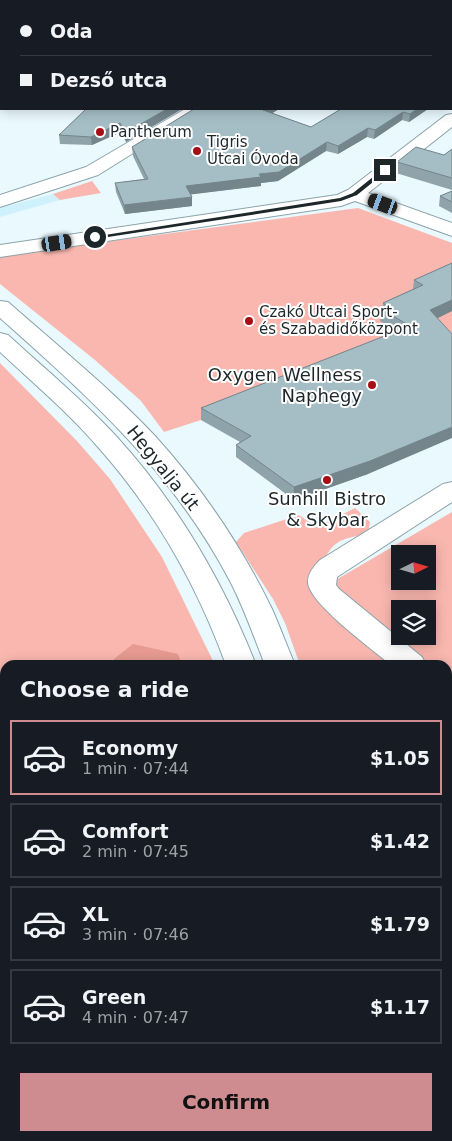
<!DOCTYPE html>
<meta charset="utf-8">
<style>
:root{--surface:#171b24;--page:#20242c;--text:#f1f3f6;--muted:#9ea1a6;--line:#363941;--accent:#cf8c90}
body{margin:0;font-family:"DejaVu Sans",sans-serif;background:var(--page);color:var(--text);height:100vh;display:flex;flex-direction:column;font-size:19px;white-space:nowrap}
*{box-sizing:border-box;margin:0}
p{font-size:16px;color:var(--muted)}
.icon{flex:none;width:28px;height:28px;fill:none;stroke:currentColor;stroke-width:2;stroke-linecap:round;stroke-linejoin:round}
.map{position:relative;flex:1;overflow:hidden}
.panel{position:absolute;left:0px;top:660px;width:452px;height:481px;display:flex;flex-direction:column;background:var(--surface);border-radius:15px 15px 0 0;box-shadow:0 2px 12px #0003}
.panel>*{flex:none}
.top-card{position:absolute;left:0px;top:0px;width:452px;height:110px;box-shadow:0 2px 12px #0003;display:grid;align-content:center;height:110px;padding:0 20px;background:var(--surface)}
.needle{width:32px;rotate:85deg}
.tools{position:absolute;left:391px;top:545px;display:grid;gap:10px}
.tools a{display:grid;place-items:center;width:45px;height:45px;border-radius:0px;background:var(--surface);box-shadow:0 2px 12px #0003;font-size:25px}
.end{position:absolute;width:22px;height:22px;margin:-11px;border:6px solid #1d272a;background:#fff;box-shadow:0 0 0 2px #fff}
.from{border-radius:50%}
.car{position:absolute;width:15px;height:30px;margin:-15px -8px;border-radius:6px;box-shadow:0 0 4px 1px #0007;background:linear-gradient(#222 24%,#8ab4d8 0 40%,#222 0 76%,#8ab4d8 0 86%,#222 0)}
.top-card b{display:flex;align-items:center;gap:18px;height:48px;font-size:19px}
.top-card b+b{border-top:1px solid var(--line)}
.top-card i{width:12px;height:12px;background:var(--text)}
ul{padding:0;list-style:none}
li{display:flex;align-items:center;gap:15px;height:75px;margin:0 10px 8px;padding:0 10px;border:2px solid var(--line);border-radius:0px}
li div{flex:1}
li b{display:block;font-size:19px}
li em{font-style:normal;font-weight:700}
li.on{border-color:var(--accent)}
li>.icon{width:45px;height:45px;stroke-width:1.5}
h2{padding:0 20px;font-size:22px;line-height:60px}
.action{display:flex;gap:10px;margin-top:auto;padding:10px 20px}
.action a{flex:1;height:58px;border-radius:0px;background:var(--accent);color:#111;font-size:20px;font-weight:700;line-height:58px;text-align:center}
.map>svg:first-child{display:block}
.built{fill:#cef1fc}
.green{fill:#f9b7af;fill-rule:evenodd}
.forest{fill:#e69a91}
.lines{fill:none;stroke-linecap:round;stroke-linejoin:round}
.minor-casing{stroke:#8ba3ab;stroke-width:2}
.major-casing{stroke:#8ba3ab;stroke-width:2}
.minor{fill:#fff;fill-rule:evenodd}
.major{fill:#fff;fill-rule:evenodd}
.wall{fill:#8ea3aa}
.shaded-wall{fill:#74858b}
.building{fill:#a5bec6;stroke:#74858b}
.route{fill:#1d272a}
.poi-dot{fill:#a50e14;stroke:#fff;stroke-width:2}
.labels{text-anchor:middle;stroke-width:4;stroke-linejoin:round;paint-order:stroke}
.far-poi-label{font-size:15px;fill:#1d272a;stroke:#fff;text-anchor:start}
.poi-label{font-size:18px;fill:#1d272a;stroke:#fff;text-anchor:end}
.street-label{font-size:18px;fill:#1d272a;stroke:#fff}
</style>
<div class="map">
<svg width="452" height="1141" viewBox="0 0 452 1141">
<rect width="100%" height="100%" fill="#eaf9fe"/>
<path class="built" d="M53 194 60 200 0 217V208Z"/>
<path class="green" d="M92 181 101 193 60 200 53 194Z
M358 208 452 243V333L443 328 201 420 164 432 141 401 95 360 0 284V256Z
M0 363 77 441 110 479 162 557 215 665H5V1136H277V1141H0Z
M355 508 370 522 368 534C338 539 332 541 320 569L334 581 452 512V1141H391V1136H448V665H300L285 623 273 599 236 542 244 533 299 515 317 527ZM400 554H428V581H400ZM400 609H428V636H400Z"/>
<path class="forest" d="M133 644 178 654 182 665H113L114 659Z
M0 789H5V883L0 888Z"/>
<g class="lines">
<defs>
<path id="minor" d="M451 28H452V37H451Z
M185 109H204L98 175 0 207V195L86 167Z
M452 114V127L368 193 452 223V236L355 201 341 206 0 257V245L337 195 348 190 446 115Z
M452 482V502L337 577 336 585 339 589 422 657 426 665H391C372 649 317 609 309 587 305 577 313 567 320 560L443 484Z
M448 686 452 688V715L448 713Z"/>
<path id="major" d="M0 301 8 302C58 346 110 388 156 437 202 488 242 547 272 609 280 627 287 646 295 665H265C254 637 244 608 230 581 172 471 91 399 0 318Z
M0 333 8 335C44 368 83 400 116 436 177 503 223 581 256 665H226C197 585 155 511 98 447 68 412 33 383 0 352Z
M298 1136H338V1141H298Z
M347 1136H387V1141H347Z"/>
</defs>
<use href="#minor" class="minor-casing"/>
<use href="#major" class="major-casing"/>
<use href="#minor" class="minor"/>
<use href="#major" class="major"/>
</g>
<path class="wall" d="M6 0H356L354 1H11Z
M442 0H452V3L451 1H446Z
M0 19H1V36L0 35Z
M86 109H182L126 142 121 132 92 145 60 144 59 135Z
M194 109H279L272 113 311 127 341 109H428L409 122 402 120 374 139 367 137 338 154 326 151 278 181 261 183V186L191 194 192 197V206L125 214 116 192 115 183 144 179 133 156 132 147Z
M452 149V190L396 173 397 162 444 155Z
M452 191V213L439 206 440 196Z
M452 263V311L437 318 368 474 294 500 236 457V445L240 442 201 420V408L397 332 380 321 381 309 382 308 383 303 413 289 414 280Z
M0 1062 5 1063V1116L0 1115Z"/>
<path class="shaded-wall" d="M343 0H356L354 1H341Z
M1 77V86H0V78Z
M167 109H182L126 142 125 133Z
M266 109H279L263 119V110Z
M417 109H428L409 122 410 114Z
M403 112 402 120 374 139 375 130Z
M120 123 121 132 92 145 91 137Z
M368 128 367 137 338 154V146Z
M327 142 326 151 278 181 261 183V186L187 195 186 186 259 174Z
M192 197V206L125 214 124 205Z
M452 300V311L428 323 430 310Z
M452 427V438L368 474 294 500V487Z"/>
<path class="building" d="M41 0H343L341 1H47Z
M451 4H452V19H451Z
M0 19H1V29L0 28Z
M451 39 452 40V64H451Z
M1 41V77L0 78V42Z
M86 109H167L125 133 120 123 91 137 59 135Z
M194 109H266L263 110 311 127 341 109H417L410 114 403 112 375 130 368 128 338 146 327 142 279 172 259 174 261 177 186 186 192 197 124 205 115 183 148 179 132 147Z
M416 147 444 155 452 149V178L397 162Z
M452 191V202L440 196Z
M452 263V300L430 310 452 334V427L370 461 294 487 236 445 251 436 201 408 410 326 381 309 388 306 383 303 423 285 414 280Z
M0 1062 5 1063V1109L0 1108Z"/>
<path class="route" d="M383 169 388 170 357 195 341 201 95 239 92 237 340 198 353 193Z"/>
<g class="poi-dot">
<circle cx="100" cy="132" r="5"/>
<circle cx="197" cy="151" r="5"/>
<circle cx="249" cy="321" r="5"/>
<circle cx="372" cy="385" r="5"/>
<circle cx="327" cy="480" r="5"/>
</g>
<g class="labels">
<g class="far-poi-label">
<text x="110" y="137">Pantherum</text>
<text x="207" y="147">Tigris<tspan x="207" dy="17">Utcai Óvoda</tspan></text>
<text x="259" y="317">Czakó Utcai Sport-<tspan x="259" dy="17">és Szabadidőközpont</tspan></text>
</g>
<g class="poi-label">
<text x="362" y="381">Oxygen Wellness<tspan x="362" dy="21">Naphegy</tspan></text>
<text x="327" y="505" text-anchor="middle">Sunhill Bistro<tspan x="327" dy="21">&amp; Skybar</tspan></text>
</g>
<g class="street-label">
<text transform="translate(163 468) rotate(51)" y="6">Hegyalja út</text>
</g>
</g>
</svg>
<div class="tools">
<a><svg class="needle" viewBox="-14 -14 28 28"><path d="M0-13l5 13h-10z" fill="#e53935"/><path d="M0 13l5-13h-10z" fill="#9ea1a6"/></svg></a>
<a><svg class="icon" aria-label="layers" viewBox="0 0 24 24"><path d="M12 4l9 5-9 5-9-5zM3 14l9 5 9-5"/></svg></a>
</div>
<i class="end from" style="left:95px;top:237px"></i>
<i class="end" style="left:385px;top:170px"></i>
<i class="car" style="left:383px;top:204px;rotate:290deg"></i>
<i class="car" style="left:57px;top:243px;rotate:81deg"></i>
<div class="top-card">
<b><i class="from"></i>Oda</b>
<b><i></i>Dezső utca</b>
</div>
<section class="panel">
<h2>Choose a ride</h2>
<ul>
<li class="on"><svg class="icon" aria-label="car" viewBox="0 0 24 24"><path d="M5 17H2v-5l4-1 3-4h7l3 4 3 1v5h-3M9 17h6M6 11h13"/><circle cx="7" cy="17" r="2"/><circle cx="17" cy="17" r="2"/></svg><div><b>Economy</b><p>1 min · 07:44</p></div><em>$1.05</em></li>
<li><svg class="icon" aria-label="car" viewBox="0 0 24 24"><path d="M5 17H2v-5l4-1 3-4h7l3 4 3 1v5h-3M9 17h6M6 11h13"/><circle cx="7" cy="17" r="2"/><circle cx="17" cy="17" r="2"/></svg><div><b>Comfort</b><p>2 min · 07:45</p></div><em>$1.42</em></li>
<li><svg class="icon" aria-label="car" viewBox="0 0 24 24"><path d="M5 17H2v-5l4-1 3-4h7l3 4 3 1v5h-3M9 17h6M6 11h13"/><circle cx="7" cy="17" r="2"/><circle cx="17" cy="17" r="2"/></svg><div><b>XL</b><p>3 min · 07:46</p></div><em>$1.79</em></li>
<li><svg class="icon" aria-label="car" viewBox="0 0 24 24"><path d="M5 17H2v-5l4-1 3-4h7l3 4 3 1v5h-3M9 17h6M6 11h13"/><circle cx="7" cy="17" r="2"/><circle cx="17" cy="17" r="2"/></svg><div><b>Green</b><p>4 min · 07:47</p></div><em>$1.17</em></li>
</ul>
<div class="action"><a>Confirm</a></div>
</section>
</div>
